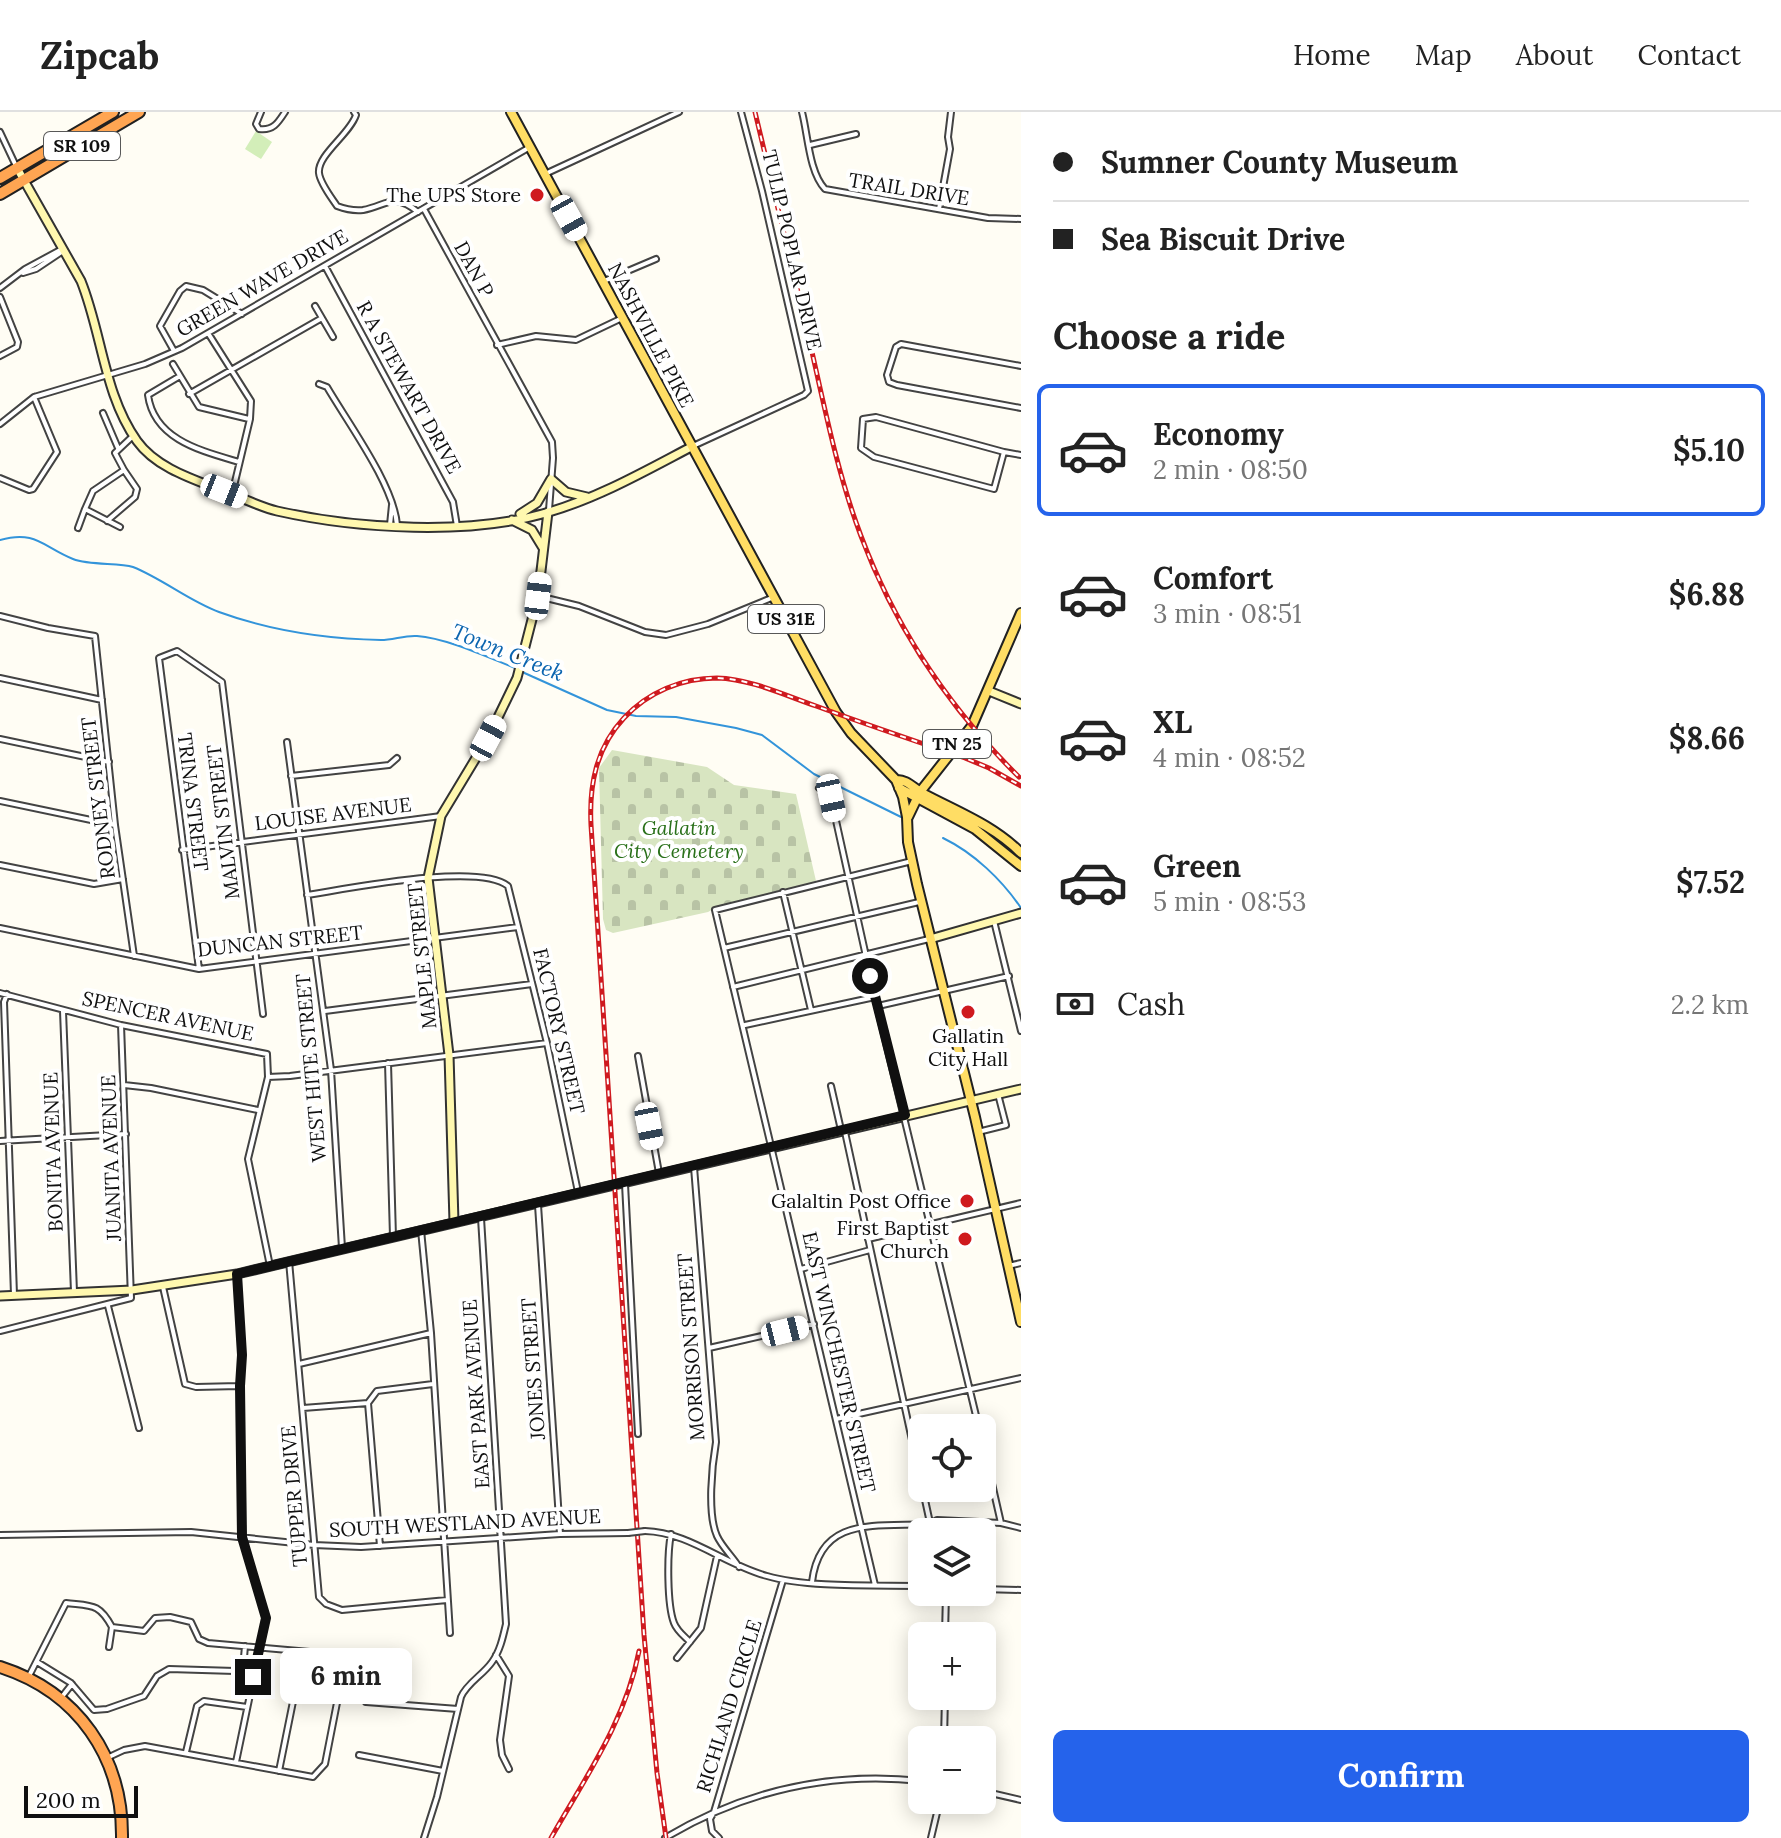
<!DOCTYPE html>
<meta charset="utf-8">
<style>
:root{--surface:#fff;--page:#f6f6f6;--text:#222;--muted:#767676;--line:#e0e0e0;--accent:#2563eb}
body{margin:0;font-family:Lora,serif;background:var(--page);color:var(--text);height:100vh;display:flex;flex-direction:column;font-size:30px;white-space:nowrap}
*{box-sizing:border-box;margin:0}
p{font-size:26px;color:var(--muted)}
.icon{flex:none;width:44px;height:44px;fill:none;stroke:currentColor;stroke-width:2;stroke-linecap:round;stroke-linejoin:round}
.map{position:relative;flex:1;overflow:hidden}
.drawer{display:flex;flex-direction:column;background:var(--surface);width:760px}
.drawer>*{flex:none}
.hud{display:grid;align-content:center;height:176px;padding:0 32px;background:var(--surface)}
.buttons{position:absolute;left:908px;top:1302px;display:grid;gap:16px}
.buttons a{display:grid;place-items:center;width:88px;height:88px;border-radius:12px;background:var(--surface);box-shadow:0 4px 20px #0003;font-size:40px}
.scale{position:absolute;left:24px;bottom:20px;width:114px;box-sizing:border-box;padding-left:8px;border:4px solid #101010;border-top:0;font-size:22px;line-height:28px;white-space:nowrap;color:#101010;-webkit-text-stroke:6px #fff;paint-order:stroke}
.end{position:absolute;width:36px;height:36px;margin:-18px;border:10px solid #101010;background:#fff;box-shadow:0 0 0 4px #fff}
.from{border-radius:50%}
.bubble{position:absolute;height:56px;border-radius:12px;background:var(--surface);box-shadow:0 4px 20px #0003;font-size:26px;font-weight:700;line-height:56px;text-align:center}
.car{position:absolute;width:24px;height:48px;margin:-24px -12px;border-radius:10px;box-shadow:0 0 6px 2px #0007;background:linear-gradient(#fff 24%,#345 0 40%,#fff 0 76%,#345 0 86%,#fff 0)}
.hud b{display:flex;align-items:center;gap:28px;height:76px;font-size:30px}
.hud b+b{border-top:2px solid var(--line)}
.hud i{width:20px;height:20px;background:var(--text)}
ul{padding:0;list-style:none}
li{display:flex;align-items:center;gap:24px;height:132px;margin:0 16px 12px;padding:0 16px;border:4px solid transparent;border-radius:12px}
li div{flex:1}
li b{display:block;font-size:30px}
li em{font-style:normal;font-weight:700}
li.selected{border-color:var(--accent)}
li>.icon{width:72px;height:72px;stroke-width:1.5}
h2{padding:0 32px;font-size:36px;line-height:96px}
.pay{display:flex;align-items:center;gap:20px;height:88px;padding:0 32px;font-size:30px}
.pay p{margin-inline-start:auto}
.button{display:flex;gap:16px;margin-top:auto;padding:16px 32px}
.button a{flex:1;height:92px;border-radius:12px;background:var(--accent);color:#fff;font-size:32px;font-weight:700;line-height:92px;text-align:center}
header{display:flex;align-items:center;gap:48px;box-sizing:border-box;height:112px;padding:0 40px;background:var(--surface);border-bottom:2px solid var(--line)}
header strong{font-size:38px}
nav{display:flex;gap:44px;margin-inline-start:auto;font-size:28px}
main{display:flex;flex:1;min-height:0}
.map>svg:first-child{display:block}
.green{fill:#d3eeb9}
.cemetery{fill:url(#cemetery-stones)}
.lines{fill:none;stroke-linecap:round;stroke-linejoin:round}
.stream{stroke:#3394da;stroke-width:2}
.street-casing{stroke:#434343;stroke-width:8}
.secondary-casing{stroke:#323232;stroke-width:11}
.primary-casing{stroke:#212121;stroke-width:12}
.highway-casing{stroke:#212121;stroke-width:14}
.street{stroke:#fff;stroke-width:4}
.secondary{stroke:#fff8af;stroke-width:7}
.primary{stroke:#ffdd64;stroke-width:8}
.highway{stroke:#ffa552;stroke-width:10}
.rail-casing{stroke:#cf1a1f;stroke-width:5}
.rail{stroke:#fff;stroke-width:2;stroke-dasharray:6;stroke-linecap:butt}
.street-bridge-casing{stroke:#434343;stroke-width:8;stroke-linecap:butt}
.street-bridge{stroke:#fff;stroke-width:4}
.route{stroke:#101010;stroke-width:10}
.poi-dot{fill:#cf1a1f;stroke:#fff;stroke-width:3}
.labels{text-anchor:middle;stroke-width:8;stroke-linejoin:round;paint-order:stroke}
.shield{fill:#fff;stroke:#585858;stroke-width:2}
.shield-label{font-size:18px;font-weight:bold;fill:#101010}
.street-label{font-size:20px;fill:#101010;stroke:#fff}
.poi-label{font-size:20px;fill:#101010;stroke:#fff;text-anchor:end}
.park-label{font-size:20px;font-style:italic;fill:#297019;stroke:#fff}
.water-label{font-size:22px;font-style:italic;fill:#0c65b0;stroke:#fff}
</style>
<header>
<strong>Zipcab</strong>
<nav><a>Home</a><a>Map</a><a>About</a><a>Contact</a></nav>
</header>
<main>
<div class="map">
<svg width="1021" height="1726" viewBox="0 0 1021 1726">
<defs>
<pattern id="cemetery-stones" width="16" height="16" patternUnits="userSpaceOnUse" patternTransform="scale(2)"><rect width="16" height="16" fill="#d8e5c1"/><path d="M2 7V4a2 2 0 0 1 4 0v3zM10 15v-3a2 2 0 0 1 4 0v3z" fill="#b8c3a5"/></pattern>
</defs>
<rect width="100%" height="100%" fill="#fffdf4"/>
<path class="green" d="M256 19 272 30 261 47 245 37Z"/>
<path class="cemetery" d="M612 638 707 655 734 673 796 682 816 769 719 794 708 800 613 821 606 818 603 807 599 656Z"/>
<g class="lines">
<path class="stream" d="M0 428C36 418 43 435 73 447 91 454 119 450 133 455 163 467 189 489 219 500 271 519 326 527 381 528 393 528 405 523 417 524 446 526 487 545 515 556
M520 559 607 598 636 604 676 605 736 616 762 623 814 662 901 705
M943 726C974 741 1002 768 1021 796"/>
<defs>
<path id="street" d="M261 0 256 12 259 17C273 19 278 11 285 0
M354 0 356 3C350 22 317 43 319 61 320 71 331 85 337 94 345 97 354 99 363 98 388 93 393 80 418 100
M802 0C808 23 809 60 825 77L988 106 1021 107
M0 20 16 54
M810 33 856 22
M545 62 679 0
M424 97 552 330 553 346 549 398
M939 97 950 37 948 25 951 0
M325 154 453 390 457 414
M23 161 36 157 63 139
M604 169 656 147
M0 176 25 157 62 137
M0 185 18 230 17 235 0 244
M315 194 333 225
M208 221 251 289 250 307 234 374
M497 233 536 224 576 228 620 207
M174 239 160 214 180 179 186 174 203 178 242 202
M173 252 199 295 249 307
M1021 254 901 232 896 235 887 263 889 270 897 273 1021 296
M180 264 148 283C154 328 202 339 239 350
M319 272 327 275C348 311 394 373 397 413
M189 282 322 206
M103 301 118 336
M876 305 1004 340 994 377 874 345 861 336 863 307Z
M0 312 34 285 145 252 182 236 530 35
M693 334 804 283 808 279 762 79 741 0
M1004 340 1021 343
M0 366 29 378 33 377 57 340 34 285
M107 409 135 385 137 377 124 358
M390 413 392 393
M120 415 85 397 93 379 124 358 115 341 134 323
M78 416 85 397
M538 484 579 494 645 520 666 523 708 512 774 485
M0 504 48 516 95 524 115 713 134 844
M0 566 102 588
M0 627 109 650
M287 630 331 958 342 1136
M291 664 389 653 397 646
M819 676 831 686 875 885 979 1316
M0 689 115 713
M182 738 441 704
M0 753 94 772 123 767
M783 780 811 898
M307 783C347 777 479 750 508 774L547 931 578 1080
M994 809 1021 919
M0 816 199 857 518 815
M724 836 919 790
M199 857 159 546 177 539 222 570 263 902
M733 875 929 827
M0 881 121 913 267 942 268 965 248 1047 270 1154
M7 882 4 890 14 1183
M878 894 1009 864
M63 899 74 1180
M325 899 532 872
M745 913 875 885
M638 944 659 1061
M388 951 393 1125
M268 965 290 964 547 931
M124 973 151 976 258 998
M831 974 841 1018
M845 1020 932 1420
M978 1020 1006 1013 998 982
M0 1029 126 1022
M694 1055 716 1330C712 1353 707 1402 717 1424 722 1435 733 1445 739 1455
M625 1072 638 1322
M538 1093 560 1422
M421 1118 431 1221 450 1521
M868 1127 1021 1091
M289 1149 319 1485 326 1492 342 1498 447 1488
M1008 1154 1021 1151
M801 1157 870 1138
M163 1175 185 1272 196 1275 239 1274
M108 1194 139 1316
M0 1219 131 1186 121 913
M709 1236 814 1212
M299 1252 431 1221
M368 1291 380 1434
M368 1291 377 1279 433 1272
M303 1296 368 1291
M836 1307 1021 1266
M982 1328 1001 1411
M645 1419C689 1420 725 1453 767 1464 808 1476 877 1473 922 1474
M671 1422C667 1442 667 1493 674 1511 677 1519 684 1524 690 1530
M0 1423 191 1420 314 1433 361 1435 560 1422 628 1421
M812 1470C820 1403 877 1415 930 1412L937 1408 1001 1411 1021 1416
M875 1473 715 798 912 749
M982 1477 1021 1478
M945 1524 946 1480
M109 1535 112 1515
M496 1543 509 1564 500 1628 502 1643 509 1657
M677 1546 701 1516 717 1444
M37 1550 71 1571 94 1598 107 1597 144 1584 157 1564 169 1557 235 1559 243 1557 245 1534
M29 1564 66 1491C92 1494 99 1491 112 1515L144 1519 155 1506 170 1505 191 1510 199 1527 208 1531 321 1541C333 1544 339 1548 343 1560L325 1652 313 1665 145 1634 124 1638 109 1645
M61 1586 72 1572
M366 1590 458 1597
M944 1628 945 1584
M186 1640 197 1594 204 1589 247 1595
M359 1643 443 1659
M236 1650 266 1506 242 1425 240 1274 242 1243 237 1164
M279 1659 303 1540
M982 1679 1021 1688
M424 1726 437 1685 461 1585C467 1571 483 1563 492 1550 500 1539 503 1525 506 1512L481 1106
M665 1726C744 1679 830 1659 922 1669
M719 1726 712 1719 710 1707 714 1700 783 1468
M931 1726 940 1688"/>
<path id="secondary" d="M17 56 81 169C102 221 104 283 137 329 157 357 196 368 226 380 243 386 260 395 277 399 357 417 471 424 549 400 600 385 647 358 693 334
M520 402 537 391 551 367 566 380 587 385
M512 408 532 418 543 436
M989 579 1021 592
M930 827 1021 801
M454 1110 449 943 428 766 441 704 488 626 517 566 538 484 548 400
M0 1184 132 1178 237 1162 1021 977"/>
<path id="primary" d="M511 0 836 600 851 621 896 668 903 685 907 705 908 730 917 772 975 1005 1021 1210
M896 668C907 667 914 677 924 682 958 700 993 713 1021 741
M899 676 975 717 1021 754
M908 705 920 680 972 614 1021 501"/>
<path id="highway" d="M0 66 113 0
M0 82 139 0
M0 1555C78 1580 123 1645 122 1726"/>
</defs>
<use href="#street" class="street-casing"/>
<use href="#secondary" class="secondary-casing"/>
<use href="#primary" class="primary-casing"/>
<use href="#highway" class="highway-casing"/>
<use href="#street" class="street"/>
<use href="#secondary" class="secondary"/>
<use href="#primary" class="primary"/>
<use href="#highway" class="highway"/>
<defs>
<path id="rail" d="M755 0C772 73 790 145 807 218 823 287 836 358 861 424 895 515 950 597 1019 665
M551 1726C585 1666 626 1608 639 1539
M666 1726 657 1661 644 1523 591 713C589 673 596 636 624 606 648 580 682 566 717 566 751 567 784 583 816 594 865 612 915 629 965 646L989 656 1021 674"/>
</defs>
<use href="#rail" class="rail-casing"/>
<use href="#rail" class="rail"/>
<defs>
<path id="street-bridge" d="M628 1421 645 1419"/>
</defs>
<use href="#street-bridge" class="street-bridge-casing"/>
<use href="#street-bridge" class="street-bridge"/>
</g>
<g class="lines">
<path class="route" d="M253 1565 266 1506 242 1425 240 1274 242 1243 237 1162 905 1003 870 864"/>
</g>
<g class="poi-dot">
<circle cx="537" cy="83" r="8"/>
<circle cx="968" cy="900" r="8"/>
<circle cx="967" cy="1089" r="8"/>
<circle cx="965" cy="1127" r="8"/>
</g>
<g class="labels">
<g class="shield">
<rect x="44" y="20" width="76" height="28" rx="6"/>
<rect x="748" y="493" width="76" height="28" rx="6"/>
<rect x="923" y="618" width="68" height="28" rx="6"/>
</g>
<g class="shield-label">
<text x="82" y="40">SR 109</text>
<text x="786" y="513">US 31E</text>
<text x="957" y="638">TN 25</text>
</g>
<g class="street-label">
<text transform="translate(909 77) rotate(9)" y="7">TRAIL DRIVE</text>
<text transform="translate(792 138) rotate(77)" y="7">TULIP POPLAR DRIVE</text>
<text transform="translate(474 157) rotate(61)" y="7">DAN P</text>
<text transform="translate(262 171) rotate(-30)" y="7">GREEN WAVE DRIVE</text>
<text transform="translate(651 223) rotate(62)" y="7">NASHVILLE PIKE</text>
<text transform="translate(409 275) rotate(61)" y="7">R A STEWART DRIVE</text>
<text transform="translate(98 686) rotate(-97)" y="7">RODNEY STREET</text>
<text transform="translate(193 690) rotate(83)" y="7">TRINA STREET</text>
<text transform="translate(333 702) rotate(-7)" y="7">LOUISE AVENUE</text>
<text transform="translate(223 710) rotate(-97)" y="7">MALVIN STREET</text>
<text transform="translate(280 829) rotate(-6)" y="7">DUNCAN STREET</text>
<text transform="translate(422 844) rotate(-96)" y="7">MAPLE STREET</text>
<text transform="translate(168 904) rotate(12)" y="7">SPENCER AVENUE</text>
<text transform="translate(559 919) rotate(77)" y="7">FACTORY STREET</text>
<text transform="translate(311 956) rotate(-95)" y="7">WEST HITE STREET</text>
<text transform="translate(53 1040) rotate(-92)" y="7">BONITA AVENUE</text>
<text transform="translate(111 1046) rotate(-92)" y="7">JUANITA AVENUE</text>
<text transform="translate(691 1235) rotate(-94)" y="7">MORRISON STREET</text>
<text transform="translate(839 1250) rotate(77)" y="7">EAST WINCHESTER STREET</text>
<text transform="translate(533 1257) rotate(-94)" y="7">JONES STREET</text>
<text transform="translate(476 1282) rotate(-94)" y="7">EAST PARK AVENUE</text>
<text transform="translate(294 1384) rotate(-95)" y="7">TUPPER DRIVE</text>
<text transform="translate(465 1411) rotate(-3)" y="7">SOUTH WESTLAND AVENUE</text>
<text transform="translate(729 1594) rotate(-73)" y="7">RICHLAND CIRCLE</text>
</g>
<g class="poi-label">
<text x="521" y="90">The UPS Store</text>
<text x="968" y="931" text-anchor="middle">Gallatin<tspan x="968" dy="23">City Hall</tspan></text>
<text x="951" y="1096">Galaltin Post Office</text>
<text x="949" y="1123">First Baptist<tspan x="949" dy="23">Church</tspan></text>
</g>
<g class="park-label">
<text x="679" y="723">Gallatin<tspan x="679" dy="23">City Cemetery</tspan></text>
</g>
<g class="water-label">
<text transform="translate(508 540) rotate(22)" y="8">Town Creek</text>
</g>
</g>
</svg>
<div class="buttons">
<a><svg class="icon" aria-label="locate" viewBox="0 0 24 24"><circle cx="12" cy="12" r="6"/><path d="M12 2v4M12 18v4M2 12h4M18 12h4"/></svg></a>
<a><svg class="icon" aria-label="layers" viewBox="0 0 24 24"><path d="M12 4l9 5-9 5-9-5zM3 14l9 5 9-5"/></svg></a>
<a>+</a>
<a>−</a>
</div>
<div class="scale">200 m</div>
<i class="end from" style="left:870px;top:864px"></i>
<i class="end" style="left:253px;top:1565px"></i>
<div class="bubble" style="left:280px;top:1536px;width:132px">6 min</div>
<i class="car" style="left:569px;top:106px;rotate:151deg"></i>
<i class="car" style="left:224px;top:379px;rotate:112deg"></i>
<i class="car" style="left:538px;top:484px;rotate:7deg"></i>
<i class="car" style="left:488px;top:626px;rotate:28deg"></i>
<i class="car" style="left:831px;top:686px;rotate:168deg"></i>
<i class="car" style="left:649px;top:1014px;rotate:169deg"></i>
<i class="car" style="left:785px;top:1219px;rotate:76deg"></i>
</div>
<section class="drawer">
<div class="hud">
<b><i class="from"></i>Sumner County Museum</b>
<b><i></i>Sea Biscuit Drive</b>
</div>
<h2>Choose a ride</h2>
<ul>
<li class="selected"><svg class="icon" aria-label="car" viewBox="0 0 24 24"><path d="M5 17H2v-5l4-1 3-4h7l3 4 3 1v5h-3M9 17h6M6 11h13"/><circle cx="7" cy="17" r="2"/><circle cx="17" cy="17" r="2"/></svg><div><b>Economy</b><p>2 min · 08:50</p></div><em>$5.10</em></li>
<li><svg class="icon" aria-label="car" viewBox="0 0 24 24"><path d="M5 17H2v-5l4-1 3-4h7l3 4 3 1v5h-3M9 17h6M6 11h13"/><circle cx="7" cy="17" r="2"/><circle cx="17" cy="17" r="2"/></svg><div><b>Comfort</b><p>3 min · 08:51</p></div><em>$6.88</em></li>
<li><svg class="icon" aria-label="car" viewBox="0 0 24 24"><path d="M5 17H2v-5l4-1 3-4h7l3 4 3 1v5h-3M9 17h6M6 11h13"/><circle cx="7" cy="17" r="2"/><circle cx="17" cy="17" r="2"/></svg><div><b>XL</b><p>4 min · 08:52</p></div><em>$8.66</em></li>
<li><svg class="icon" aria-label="car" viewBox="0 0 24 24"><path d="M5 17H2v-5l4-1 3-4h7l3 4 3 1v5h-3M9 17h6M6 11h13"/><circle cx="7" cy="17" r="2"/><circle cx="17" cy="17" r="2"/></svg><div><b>Green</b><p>5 min · 08:53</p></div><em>$7.52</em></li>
</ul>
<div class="pay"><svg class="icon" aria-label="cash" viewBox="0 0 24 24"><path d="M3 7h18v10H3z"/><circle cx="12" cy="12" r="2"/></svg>Cash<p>2.2 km</p></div>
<div class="button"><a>Confirm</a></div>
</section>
</main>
